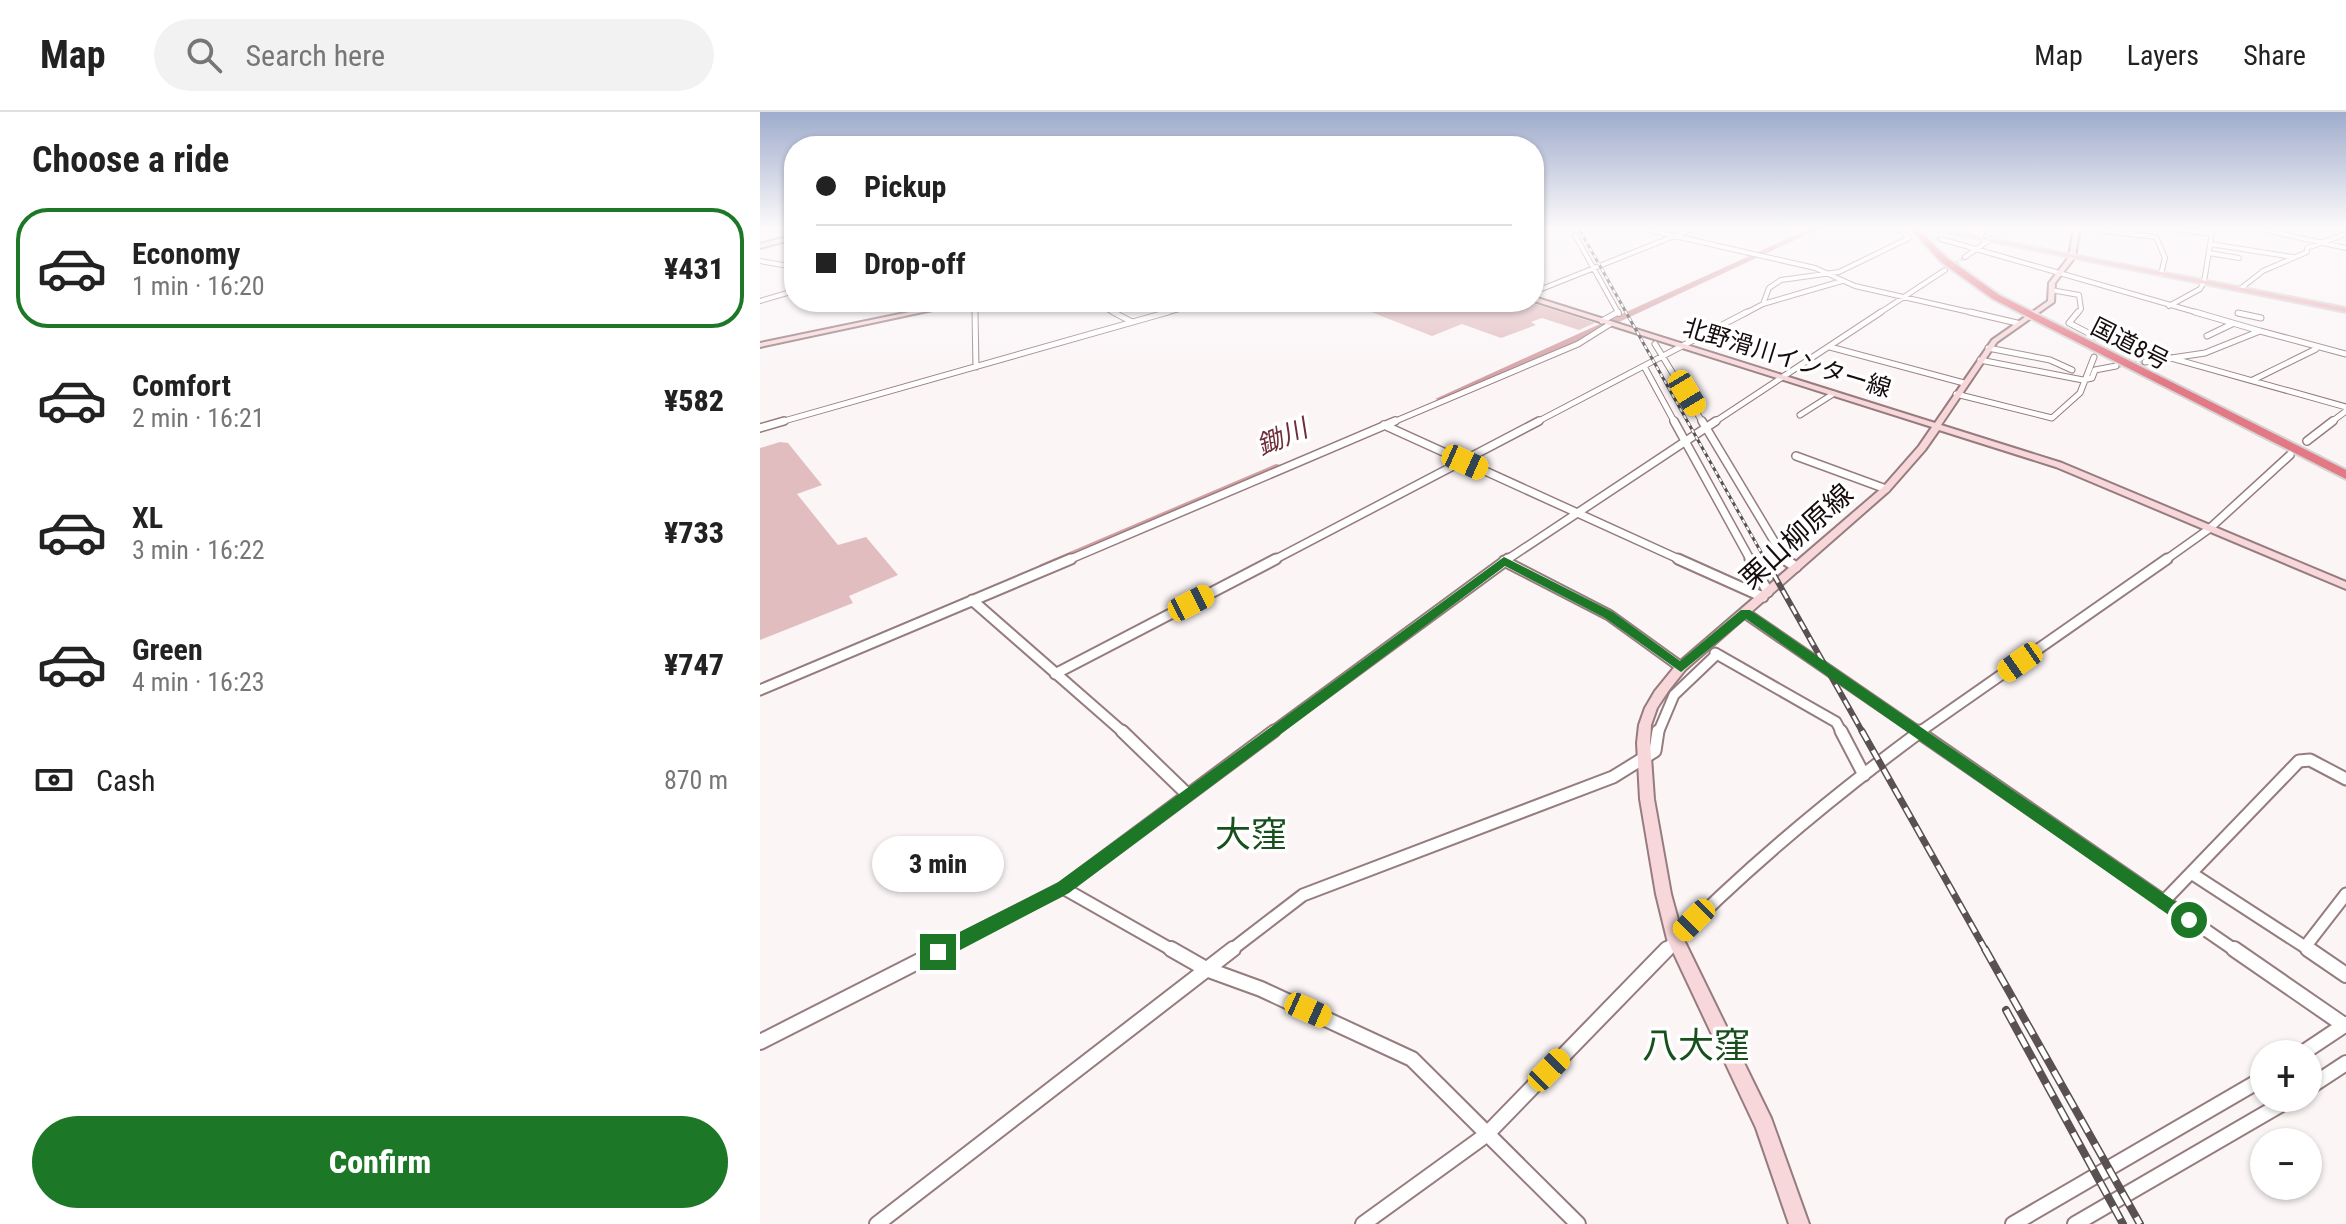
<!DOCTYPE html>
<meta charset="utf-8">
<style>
:root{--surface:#fff;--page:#f2f2f2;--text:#222;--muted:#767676;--line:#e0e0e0;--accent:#1c7827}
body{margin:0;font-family:"Roboto Condensed","Noto Sans JP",sans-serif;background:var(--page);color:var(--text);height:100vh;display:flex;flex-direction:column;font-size:30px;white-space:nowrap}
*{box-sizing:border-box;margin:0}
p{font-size:26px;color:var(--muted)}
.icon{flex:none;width:44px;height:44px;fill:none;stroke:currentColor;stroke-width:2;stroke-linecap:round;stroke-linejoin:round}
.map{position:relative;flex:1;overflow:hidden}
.drawer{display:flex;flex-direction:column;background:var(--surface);width:760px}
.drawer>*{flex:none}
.top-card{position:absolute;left:24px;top:24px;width:760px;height:176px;border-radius:32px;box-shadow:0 2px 6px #0004;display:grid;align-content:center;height:176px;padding:0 32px;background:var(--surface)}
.fabs{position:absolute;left:1490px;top:928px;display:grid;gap:16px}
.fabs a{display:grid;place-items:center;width:72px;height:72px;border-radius:50%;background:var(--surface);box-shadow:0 2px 6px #0004;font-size:40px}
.end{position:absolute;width:36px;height:36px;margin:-18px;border:10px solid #1c7827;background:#fff;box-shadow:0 0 0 4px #fff}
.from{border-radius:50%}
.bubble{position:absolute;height:56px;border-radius:28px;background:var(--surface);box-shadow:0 2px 6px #0004;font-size:26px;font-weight:800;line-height:56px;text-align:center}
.car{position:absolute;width:24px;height:48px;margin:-24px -12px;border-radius:10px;box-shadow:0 0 6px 2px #0007;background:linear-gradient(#f5c518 24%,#345 0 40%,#f5c518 0 76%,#345 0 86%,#f5c518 0)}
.top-card b{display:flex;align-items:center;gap:28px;height:76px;font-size:30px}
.top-card b+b{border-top:2px solid var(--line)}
.top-card i{width:20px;height:20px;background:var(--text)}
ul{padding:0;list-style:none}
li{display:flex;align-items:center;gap:24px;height:120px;margin:0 16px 12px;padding:0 16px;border:4px solid transparent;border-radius:32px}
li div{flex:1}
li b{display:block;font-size:30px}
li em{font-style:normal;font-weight:800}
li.active{border-color:var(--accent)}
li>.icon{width:72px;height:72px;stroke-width:1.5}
h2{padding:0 32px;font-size:36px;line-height:96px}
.pay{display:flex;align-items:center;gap:20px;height:88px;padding:0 32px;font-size:30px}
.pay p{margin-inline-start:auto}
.cta{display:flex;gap:16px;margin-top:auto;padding:16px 32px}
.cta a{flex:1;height:92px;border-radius:48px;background:var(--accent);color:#fff;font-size:32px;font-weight:800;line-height:92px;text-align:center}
header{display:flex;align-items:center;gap:48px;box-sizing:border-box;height:112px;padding:0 40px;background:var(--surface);border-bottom:2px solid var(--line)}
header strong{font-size:38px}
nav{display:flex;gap:44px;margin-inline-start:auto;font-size:28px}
.search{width:560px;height:72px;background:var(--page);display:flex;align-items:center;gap:20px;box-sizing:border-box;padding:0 28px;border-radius:44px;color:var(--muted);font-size:30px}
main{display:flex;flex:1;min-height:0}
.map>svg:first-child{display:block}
.green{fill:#e2bdc0}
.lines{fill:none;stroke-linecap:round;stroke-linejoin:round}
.river{fill:#d29fa3;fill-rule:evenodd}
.street-tunnel-far1{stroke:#d9d2d3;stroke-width:4;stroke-dasharray:4 2;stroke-linecap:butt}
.street-tunnel{stroke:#d9d2d3;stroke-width:5;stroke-dasharray:5 3;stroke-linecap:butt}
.street-far5-casing{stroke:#967c7e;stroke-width:6}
.street-far4-casing{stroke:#967c7e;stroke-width:7}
.street-far3-casing{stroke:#967c7e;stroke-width:10}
.street-far2-casing{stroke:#967c7e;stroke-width:13}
.street-far1-casing{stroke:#967c7e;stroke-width:15}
.street-casing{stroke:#967c7e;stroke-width:18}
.secondary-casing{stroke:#967c7e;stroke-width:4}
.primary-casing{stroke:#d5d3d3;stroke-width:4}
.highway-casing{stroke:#d5d3d3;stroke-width:4}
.street-far5{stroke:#fff;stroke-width:4}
.street-far4{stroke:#fff;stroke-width:5}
.street-far3{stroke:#fff;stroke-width:7}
.street-far2{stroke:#fff;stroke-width:9}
.street-far1{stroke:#fff;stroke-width:11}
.street{stroke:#fff;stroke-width:14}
.secondary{fill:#f7d7da;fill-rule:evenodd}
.primary{fill:#eeafb6;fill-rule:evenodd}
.highway{fill:#e37985;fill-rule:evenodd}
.rail-far3-casing{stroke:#5a5152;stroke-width:3}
.rail-far2-casing{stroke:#5a5152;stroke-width:6}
.rail-far1-casing{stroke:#5a5152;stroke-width:7}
.rail-casing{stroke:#5a5152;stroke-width:8}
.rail-far3{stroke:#fff;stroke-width:2;stroke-dasharray:4;stroke-linecap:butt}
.rail-far2{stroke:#fff;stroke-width:3;stroke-dasharray:9;stroke-linecap:butt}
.rail-far1{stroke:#fff;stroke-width:4;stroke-dasharray:11;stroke-linecap:butt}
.rail{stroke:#fff;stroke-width:5;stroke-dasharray:14;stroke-linecap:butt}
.route{fill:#1c7827}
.labels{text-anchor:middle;stroke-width:7;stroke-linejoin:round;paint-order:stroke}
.far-street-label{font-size:24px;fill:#160c0d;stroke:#fff}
.far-water-label{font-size:26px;font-style:italic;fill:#6e2e37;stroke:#fff}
.street-label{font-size:28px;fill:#160c0d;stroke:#fff}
.near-neighbourhood-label{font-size:36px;fill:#18501d;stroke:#fff}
</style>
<header>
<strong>Map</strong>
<div class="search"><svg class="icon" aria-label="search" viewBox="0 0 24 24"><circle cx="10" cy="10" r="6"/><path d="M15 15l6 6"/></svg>Search here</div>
<nav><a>Map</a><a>Layers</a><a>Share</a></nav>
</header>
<main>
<section class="drawer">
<h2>Choose a ride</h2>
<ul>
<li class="active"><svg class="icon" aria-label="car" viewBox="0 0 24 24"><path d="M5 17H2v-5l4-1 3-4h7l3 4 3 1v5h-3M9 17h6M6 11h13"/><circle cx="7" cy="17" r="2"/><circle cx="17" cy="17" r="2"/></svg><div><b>Economy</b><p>1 min · 16:20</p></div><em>¥431</em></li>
<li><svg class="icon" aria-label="car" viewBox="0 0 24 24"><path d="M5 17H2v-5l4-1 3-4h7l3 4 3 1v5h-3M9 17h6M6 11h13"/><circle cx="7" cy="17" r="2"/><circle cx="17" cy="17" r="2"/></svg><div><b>Comfort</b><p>2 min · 16:21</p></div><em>¥582</em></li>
<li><svg class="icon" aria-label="car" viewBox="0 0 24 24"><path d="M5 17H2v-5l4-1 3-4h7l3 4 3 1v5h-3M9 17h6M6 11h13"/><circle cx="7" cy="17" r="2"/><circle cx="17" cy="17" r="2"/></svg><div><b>XL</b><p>3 min · 16:22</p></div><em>¥733</em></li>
<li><svg class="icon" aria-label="car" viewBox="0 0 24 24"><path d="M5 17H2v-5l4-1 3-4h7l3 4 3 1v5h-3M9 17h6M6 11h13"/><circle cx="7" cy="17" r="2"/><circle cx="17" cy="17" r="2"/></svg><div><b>Green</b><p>4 min · 16:23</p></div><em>¥747</em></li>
</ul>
<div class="pay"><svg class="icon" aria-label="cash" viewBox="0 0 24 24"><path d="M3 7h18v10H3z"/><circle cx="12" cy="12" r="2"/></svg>Cash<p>870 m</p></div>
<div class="cta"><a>Confirm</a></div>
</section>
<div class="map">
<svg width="1586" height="1112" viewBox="0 0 1586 1112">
<rect width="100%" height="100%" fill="#fbf5f6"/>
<path class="green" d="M586 190H769L835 211 819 218 782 206 771 210 776 213 741 226 702 212 672 224Z
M20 330 28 331 62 373 37 382 78 433 106 425 138 463 89 484 93 491 0 528V336Z"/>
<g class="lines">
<path class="river" d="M1053 115H1063L687 290 675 287Z
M516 352 521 353V359L294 457H282L279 453Z"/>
<path class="street-tunnel-far1" d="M1147 118 1181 127
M1185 158 1205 145"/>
<path class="street-tunnel" d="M1356 254 1385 250"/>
<defs>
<path id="street-far5" d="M29 115 34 116
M875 115 1055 156 1095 174 1218 202
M1344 115 1343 119 1396 125 1405 146 1401 162
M1400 115 1452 122
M1491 115 1586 136
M815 123 859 202
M1220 125 1225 115
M1181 127 1442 202
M1450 132 1533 145
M1449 141 1479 146
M1205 145 1231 127
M0 149 34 155
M1480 177 1503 159 1547 140V136L1586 122
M1291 178 1319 183 1321 197 1317 202
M774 180 937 115
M0 189 34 179
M155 190 181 195
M215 190V202
M334 190 357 202
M1003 192 1009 176 1021 168 1079 160 1149 126 1141 118 1130 115
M1409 194 1440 177 1444 170 1453 115
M1478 201 1483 202
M401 202 444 190
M984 202 1003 192 1082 169
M1118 202 1185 158"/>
<path id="street-far4" d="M215 200 216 255
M353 200 372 210
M1210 200 1257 211
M1318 200 1309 211 1336 225 1586 295
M1478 201 1501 206
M842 209 858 200
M1500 219 1586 242
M1447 224 1472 212
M895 232 943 311
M1070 235 1204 271
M1228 236 1290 248 1312 258
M1220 248 1323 268 1332 266 1335 258 1356 254
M1385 250 1445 241 1500 219 1435 200
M885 256 915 311
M1493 268 1556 237
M1196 282 1292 306 1320 281 1334 245
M1040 303 1073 282
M17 311 408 200
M631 311 818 232 850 212
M775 311 987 200
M953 311 1121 200
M1570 311 1586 299"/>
<path id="street-far3" d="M914 309 991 449
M942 309 1026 449
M624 313 923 449
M0 316 24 309
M1547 329 1573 309
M1036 344 1126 377
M306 449 635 309
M512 449 779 309
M745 449 956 309
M1404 449 1449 417 1530 343"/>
<path id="street-far2" d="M918 447 1003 485
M990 447 1008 480
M1024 447 1036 455
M744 449 849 503 921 555
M212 488 364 621
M985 501 1160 621
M955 541 1076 610 1082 621
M295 562 516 447
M0 578 311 447
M511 621 748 447
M898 621 914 583 957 542
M1158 621 1407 447"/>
<path id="street-far1" d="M362 619 426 681
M1081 619 1104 663
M1157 619 1476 839
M1431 761 1545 835
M303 776 414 839
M1403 790 1539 649 1550 648 1586 667
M179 839 303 776 514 619
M470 839 543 783 853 665 895 639 898 619
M905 839C984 757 1069 687 1161 619
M1551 839 1545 835 1586 782"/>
<path id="street" d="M411 837 446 857 501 877 652 947 818 1112
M1474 837 1584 913
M1548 837 1586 863
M0 930 183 837
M1541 942 1586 912
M1548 976 1586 951
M117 1112 473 837
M603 1112 726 1023 907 837
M1253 1112 1504 966
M1315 1112 1532 986"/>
<path id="secondary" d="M1314 115H1320L1315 145 1295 171 1294 190 1237 230 1181 313 1302 351 1586 470V477L1296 355 1179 318 1165 338 1129 379 925 558 909 578 897 596 891 613 890 631 894 687 911 782 923 826 1011 1006 1049 1112H1029L996 1016 907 827 896 782 880 687 877 631 879 613 885 596 895 579 917 552 1123 375 1159 334 1172 315 774 189V185L1175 311 1232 228 1288 189 1289 171 1309 145Z
M34 123V127L0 136V132Z
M198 190H210L0 235V231Z"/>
<path id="primary" d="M1159 115H1169L1586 196V200Z"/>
<path id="highway" d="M1149 115H1155L1187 146 1239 183 1586 358V367L1233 187 1181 150Z"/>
</defs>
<use href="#street-far5" class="street-far5-casing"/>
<use href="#street-far4" class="street-far4-casing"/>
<use href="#street-far3" class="street-far3-casing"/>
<use href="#street-far2" class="street-far2-casing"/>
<use href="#street-far1" class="street-far1-casing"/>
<use href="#street" class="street-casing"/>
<use href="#secondary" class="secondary-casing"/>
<use href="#primary" class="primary-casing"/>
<use href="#highway" class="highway-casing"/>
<use href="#street-far5" class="street-far5"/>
<use href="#street-far4" class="street-far4"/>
<use href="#street-far3" class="street-far3"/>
<use href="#street-far2" class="street-far2"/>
<use href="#street-far1" class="street-far1"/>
<use href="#street" class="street"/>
<use href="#secondary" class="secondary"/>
<use href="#primary" class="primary"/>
<use href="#highway" class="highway"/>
<defs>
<path id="rail-far3" d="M818 115 1006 449"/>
<path id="rail-far2" d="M1005 447 1103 621"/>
<path id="rail-far1" d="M1102 619 1226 839"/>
<path id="rail" d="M1225 837 1380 1112
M1246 898 1363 1112"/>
</defs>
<use href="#rail-far3" class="rail-far3-casing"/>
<use href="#rail-far2" class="rail-far2-casing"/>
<use href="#rail-far1" class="rail-far1-casing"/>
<use href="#rail" class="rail-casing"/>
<use href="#rail-far3" class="rail-far3"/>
<use href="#rail-far2" class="rail-far2"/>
<use href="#rail-far1" class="rail-far1"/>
<use href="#rail" class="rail"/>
</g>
<linearGradient id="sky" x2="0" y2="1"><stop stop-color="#9faccc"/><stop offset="0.43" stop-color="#fdfafb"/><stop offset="1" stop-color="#fdfafb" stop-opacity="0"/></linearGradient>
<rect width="1586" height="270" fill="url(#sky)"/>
<path class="route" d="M744 445 853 500 920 549 981 498H990L1435 803V813H1423L986 507 921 560 845 506 745 454 309 781 185 846H172V834L297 771Z"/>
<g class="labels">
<g class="far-street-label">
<text transform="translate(1370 232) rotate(27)" y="8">国道8号</text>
<text transform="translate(1027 246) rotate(17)" y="8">北野滑川インター線</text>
</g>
<g class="far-water-label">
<text transform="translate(522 325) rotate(-23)" y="9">鋤川</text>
</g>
<g class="street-label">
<text transform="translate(1036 424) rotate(-42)" y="10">栗山柳原線</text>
</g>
<g class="near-neighbourhood-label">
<text x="491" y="735">大窪</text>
<text x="936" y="946">八大窪</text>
</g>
</g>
</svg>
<div class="fabs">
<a>+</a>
<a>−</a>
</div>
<i class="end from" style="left:1429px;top:808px"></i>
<i class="end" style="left:178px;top:840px"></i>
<div class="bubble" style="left:112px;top:724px;width:132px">3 min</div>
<i class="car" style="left:927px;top:281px;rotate:149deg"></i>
<i class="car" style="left:705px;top:350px;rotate:114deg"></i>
<i class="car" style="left:431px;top:491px;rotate:63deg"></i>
<i class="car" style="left:1260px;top:550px;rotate:235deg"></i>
<i class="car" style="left:934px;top:808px;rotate:225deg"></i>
<i class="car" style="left:548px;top:898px;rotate:114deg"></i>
<i class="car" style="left:789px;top:958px;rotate:44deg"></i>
<div class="top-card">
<b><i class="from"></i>Pickup</b>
<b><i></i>Drop-off</b>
</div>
</div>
</main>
